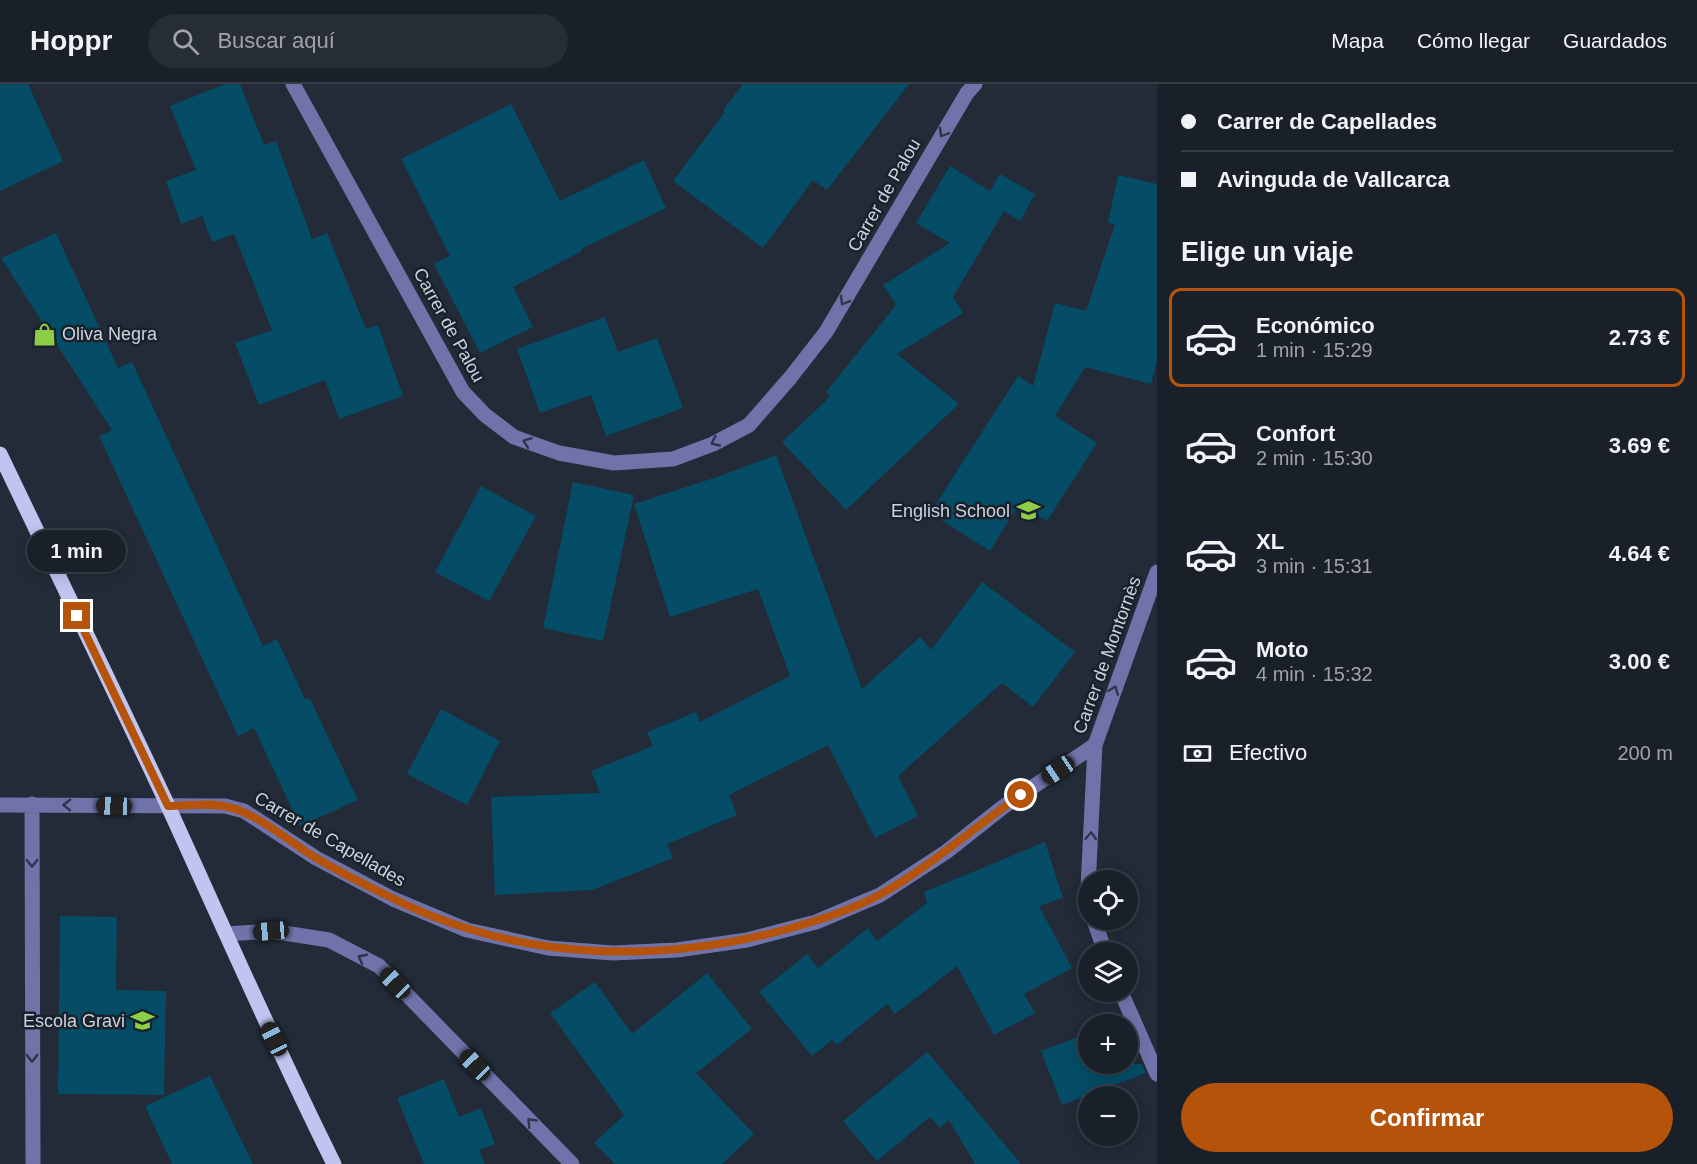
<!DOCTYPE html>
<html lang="es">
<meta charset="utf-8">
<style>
:root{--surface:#1a2029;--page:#272d35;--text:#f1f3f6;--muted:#9fa3a8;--line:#383e46;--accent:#b45309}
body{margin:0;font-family:Helvetica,sans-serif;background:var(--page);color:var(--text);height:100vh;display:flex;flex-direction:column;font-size:22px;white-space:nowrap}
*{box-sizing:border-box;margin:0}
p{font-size:20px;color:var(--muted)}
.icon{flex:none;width:33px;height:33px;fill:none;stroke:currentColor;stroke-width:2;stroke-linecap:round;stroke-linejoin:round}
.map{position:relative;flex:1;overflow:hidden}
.panel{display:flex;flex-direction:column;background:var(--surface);width:540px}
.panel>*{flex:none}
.banner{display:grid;align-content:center;height:132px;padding:0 24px;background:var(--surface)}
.fabs{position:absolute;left:1078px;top:786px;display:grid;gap:12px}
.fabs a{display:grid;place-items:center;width:60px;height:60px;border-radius:50%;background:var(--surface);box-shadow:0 3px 15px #0003,0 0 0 2px var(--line);font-size:30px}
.end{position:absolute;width:27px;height:27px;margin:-14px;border:8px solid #b45309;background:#fff;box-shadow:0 0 0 3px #fff}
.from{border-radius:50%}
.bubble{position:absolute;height:42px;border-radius:21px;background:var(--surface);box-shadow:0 3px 15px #0003,0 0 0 2px var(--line);font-size:20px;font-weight:800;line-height:42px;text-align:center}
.car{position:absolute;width:18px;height:36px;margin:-18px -9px;border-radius:8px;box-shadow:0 0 4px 2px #0007;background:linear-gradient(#222 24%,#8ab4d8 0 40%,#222 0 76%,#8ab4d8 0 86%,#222 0)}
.banner b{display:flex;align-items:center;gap:21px;height:57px;font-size:22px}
.banner b+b{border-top:2px solid var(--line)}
.banner i{width:15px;height:15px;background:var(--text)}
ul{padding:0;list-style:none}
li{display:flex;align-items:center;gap:18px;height:99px;margin:0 12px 9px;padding:0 12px;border:3px solid transparent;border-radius:12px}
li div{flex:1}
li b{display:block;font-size:22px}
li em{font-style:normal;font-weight:800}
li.on{border-color:var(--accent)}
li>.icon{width:54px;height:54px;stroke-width:1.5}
h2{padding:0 24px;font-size:27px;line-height:72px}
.pay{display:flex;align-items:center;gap:15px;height:66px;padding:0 24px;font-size:22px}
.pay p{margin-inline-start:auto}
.action{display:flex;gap:12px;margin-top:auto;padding:12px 24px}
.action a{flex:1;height:69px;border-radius:36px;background:var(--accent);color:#fff;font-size:24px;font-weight:800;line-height:69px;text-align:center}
header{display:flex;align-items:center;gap:36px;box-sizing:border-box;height:84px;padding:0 30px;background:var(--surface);border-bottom:2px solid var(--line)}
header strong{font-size:28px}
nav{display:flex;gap:33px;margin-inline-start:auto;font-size:21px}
.search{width:420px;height:54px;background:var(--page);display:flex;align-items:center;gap:15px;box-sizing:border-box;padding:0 21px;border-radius:33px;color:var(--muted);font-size:22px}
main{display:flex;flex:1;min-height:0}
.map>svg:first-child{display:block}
.building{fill:#054c67}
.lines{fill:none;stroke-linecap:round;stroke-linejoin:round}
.minor{stroke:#6f73aa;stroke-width:15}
.major{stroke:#bfc4f1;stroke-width:15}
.oneway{stroke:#2e364c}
.route{stroke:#b45309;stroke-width:8}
.labels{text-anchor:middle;stroke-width:5;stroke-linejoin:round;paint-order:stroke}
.street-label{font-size:18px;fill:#cdd3da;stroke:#18212c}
.poi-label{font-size:18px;fill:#cdd3da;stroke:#18212c;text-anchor:end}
</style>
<header>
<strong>Hoppr</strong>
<div class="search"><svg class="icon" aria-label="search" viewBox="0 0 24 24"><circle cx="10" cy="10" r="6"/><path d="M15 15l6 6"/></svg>Buscar aquí</div>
<nav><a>Mapa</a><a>Cómo llegar</a><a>Guardados</a></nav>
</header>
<main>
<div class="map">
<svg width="1157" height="1080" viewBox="0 0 1157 1080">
<rect width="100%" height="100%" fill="#222b37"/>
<path class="building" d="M0 0H28L63 77 0 107Z
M225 0H240L264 61 276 57 312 155 327 149 366 245 378 241 403 312 339 335 325 296 259 321 235 259 272 246 234 150 212 158 202 132 181 140 166 97 196 86 170 22Z
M743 0H909L827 106 813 96 763 164 673 97 725 28 723 26Z
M511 20 560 117 644 76 666 124 581 165 582 167 513 203 533 243 480 269 434 180 450 172 401 75Z
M950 82 990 107 1000 90 1035 110 1020 137 1004 127 953 213 963 229 897 270 959 320 846 426 782 358 832 311 830 312 826 308 896 221 883 201 950 159 916 139Z
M1118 91 1157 100V276L1151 300 1085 283 1055 332 1097 359 1047 437 1019 420 990 467 930 429 1018 292 1033 302 1055 219 1086 227 1115 140 1108 139Z
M56 149 118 284 132 278 263 562 277 555 305 615H310L358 716 300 742 254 644 238 652 99 352 112 346 1 174Z
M605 233 618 268 657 254 683 324 606 352 591 311 540 329 517 265Z
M776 371 862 605 920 553 931 566 982 498 1075 568 1033 623 1002 599 898 692 918 732 875 754 828 661 729 711 737 731 667 760 673 774 592 806 495 811 491 713 600 709 591 687 653 662 647 648 696 628 700 638 790 592 758 505 670 533 634 420 720 392Z
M573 398 634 411 603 557 543 544Z
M481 402 536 432 489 517 435 488Z
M441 625 500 657 467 721 407 690Z
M1045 758 1063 814 1039 822 1072 884 1024 910 1035 929 994 951 957 882 895 930 887 920 837 961 832 956 812 972 759 908 807 870 818 884 868 844 877 857 927 819 924 808Z
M60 832 117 833 116 906 166 907 164 1011 58 1010Z
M707 889 752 945 696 989 754 1050 722 1080H615L594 1059 624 1031 550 929 595 898 632 950Z
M1089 949V980H1142L1146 989 1062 1021 1041 967Z
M927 968 934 976 1021 1080H975L949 1036 940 1044 930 1033 877 1077 843 1037Z
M210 992 253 1080H172L145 1022Z
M444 995 459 1033 481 1024 495 1060 479 1066 485 1080H424L397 1014Z"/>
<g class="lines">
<path class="minor" d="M293 0 463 308 485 331 514 353 559 369 614 379 673 375 713 360 749 341 790 294 826 248 967 9 975 0
M32 720 33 1080
M0 721 225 722 244 727 316 774 393 815 467 846 548 864 613 869 677 866 747 856 816 838 880 811 946 768 1003 723 1095 661
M1089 811 1088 804 1095 661 1157 488
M1094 836 1105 868
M227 850 271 847 329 856 379 882 572 1080
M1121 908 1157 990"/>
<path class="major" d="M0 370C56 487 113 604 168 722 223 842 275 962 334 1080"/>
</g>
<defs><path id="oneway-chevron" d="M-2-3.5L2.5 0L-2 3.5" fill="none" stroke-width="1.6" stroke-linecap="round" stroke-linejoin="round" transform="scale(1.5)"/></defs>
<g class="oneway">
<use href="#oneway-chevron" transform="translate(943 49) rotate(120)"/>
<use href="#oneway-chevron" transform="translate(844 217) rotate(120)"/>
<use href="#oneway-chevron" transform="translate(527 358) rotate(-160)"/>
<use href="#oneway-chevron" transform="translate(715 358) rotate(155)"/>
<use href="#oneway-chevron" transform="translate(1114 606) rotate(-70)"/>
<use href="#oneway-chevron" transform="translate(67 721) rotate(-179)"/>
<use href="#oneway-chevron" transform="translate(1091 752) rotate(-87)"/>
<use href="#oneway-chevron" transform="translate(32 779) rotate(90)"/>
<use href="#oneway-chevron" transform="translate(362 874) rotate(-152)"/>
<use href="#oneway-chevron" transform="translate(32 974) rotate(90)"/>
<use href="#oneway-chevron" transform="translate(531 1038) rotate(-134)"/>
</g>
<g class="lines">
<path class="route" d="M77 532 168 722C187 722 209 718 228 723 257 729 289 758 316 774 340 788 365 801 390 813 511 875 650 881 780 847 814 838 850 827 881 810 931 782 974 743 1021 711"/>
</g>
<defs>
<symbol id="shop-bare" viewBox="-9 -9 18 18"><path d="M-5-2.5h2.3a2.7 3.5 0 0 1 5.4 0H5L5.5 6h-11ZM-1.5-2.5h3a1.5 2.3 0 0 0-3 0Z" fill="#8cce45" stroke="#18212c" stroke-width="2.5" paint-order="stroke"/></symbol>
<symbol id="school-bare" viewBox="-9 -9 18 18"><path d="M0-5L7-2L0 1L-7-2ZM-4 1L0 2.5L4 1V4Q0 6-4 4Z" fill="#8cce45" stroke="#18212c" stroke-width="2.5" paint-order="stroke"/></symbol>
</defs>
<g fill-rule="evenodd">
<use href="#shop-bare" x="28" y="234" width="33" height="33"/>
<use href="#school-bare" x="1012" y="410" width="33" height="33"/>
<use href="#school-bare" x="126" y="920" width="33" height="33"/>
</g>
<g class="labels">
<g class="street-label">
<text transform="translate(884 111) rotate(-60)" y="6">Carrer de Palou</text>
<text transform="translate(449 241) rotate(61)" y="6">Carrer de Palou</text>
<text transform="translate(1107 571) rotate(-70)" y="6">Carrer de Montornès</text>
<text transform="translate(330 755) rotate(30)" y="6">Carrer de Capellades</text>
</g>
<g class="poi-label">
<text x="62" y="256" text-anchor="start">Oliva Negra</text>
<text x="1010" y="433">English School</text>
<text x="125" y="943">Escola Gravi</text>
</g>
</g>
</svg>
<div class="fabs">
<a><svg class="icon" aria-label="locate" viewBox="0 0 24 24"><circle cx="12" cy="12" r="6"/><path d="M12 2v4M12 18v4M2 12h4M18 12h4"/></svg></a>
<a><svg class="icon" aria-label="layers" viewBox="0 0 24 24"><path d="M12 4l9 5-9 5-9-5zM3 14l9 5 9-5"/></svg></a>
<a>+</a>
<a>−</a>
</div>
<i class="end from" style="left:1021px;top:711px"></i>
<i class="end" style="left:77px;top:532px"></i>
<div class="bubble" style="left:27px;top:446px;width:99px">1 min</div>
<i class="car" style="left:1058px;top:686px;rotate:236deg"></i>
<i class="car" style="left:114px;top:722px;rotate:272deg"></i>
<i class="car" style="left:271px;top:847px;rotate:265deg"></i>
<i class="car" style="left:395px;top:899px;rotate:316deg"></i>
<i class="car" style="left:274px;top:955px;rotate:334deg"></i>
<i class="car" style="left:475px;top:981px;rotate:316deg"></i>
</div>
<section class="panel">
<div class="banner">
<b><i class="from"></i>Carrer de Capellades</b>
<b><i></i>Avinguda de Vallcarca</b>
</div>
<h2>Elige un viaje</h2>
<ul>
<li class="on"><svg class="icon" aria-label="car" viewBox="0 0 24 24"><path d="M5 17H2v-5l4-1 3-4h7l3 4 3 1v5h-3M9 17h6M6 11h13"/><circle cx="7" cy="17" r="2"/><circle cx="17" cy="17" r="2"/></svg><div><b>Económico</b><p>1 min · 15:29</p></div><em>2.73 €</em></li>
<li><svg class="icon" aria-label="car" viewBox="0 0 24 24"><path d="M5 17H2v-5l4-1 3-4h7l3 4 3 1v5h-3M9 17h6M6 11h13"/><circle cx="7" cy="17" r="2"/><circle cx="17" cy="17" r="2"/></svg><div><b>Confort</b><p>2 min · 15:30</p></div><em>3.69 €</em></li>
<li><svg class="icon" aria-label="car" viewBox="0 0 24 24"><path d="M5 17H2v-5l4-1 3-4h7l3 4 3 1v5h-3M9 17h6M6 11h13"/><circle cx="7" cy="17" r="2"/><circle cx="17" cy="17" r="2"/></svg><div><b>XL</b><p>3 min · 15:31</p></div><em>4.64 €</em></li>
<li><svg class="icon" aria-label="car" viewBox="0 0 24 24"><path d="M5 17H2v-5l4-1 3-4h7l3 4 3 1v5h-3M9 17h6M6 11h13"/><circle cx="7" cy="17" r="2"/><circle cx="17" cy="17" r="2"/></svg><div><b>Moto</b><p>4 min · 15:32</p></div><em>3.00 €</em></li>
</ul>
<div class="pay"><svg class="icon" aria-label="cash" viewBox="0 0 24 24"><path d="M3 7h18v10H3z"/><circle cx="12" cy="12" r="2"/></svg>Efectivo<p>200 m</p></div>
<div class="action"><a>Confirmar</a></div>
</section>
</main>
